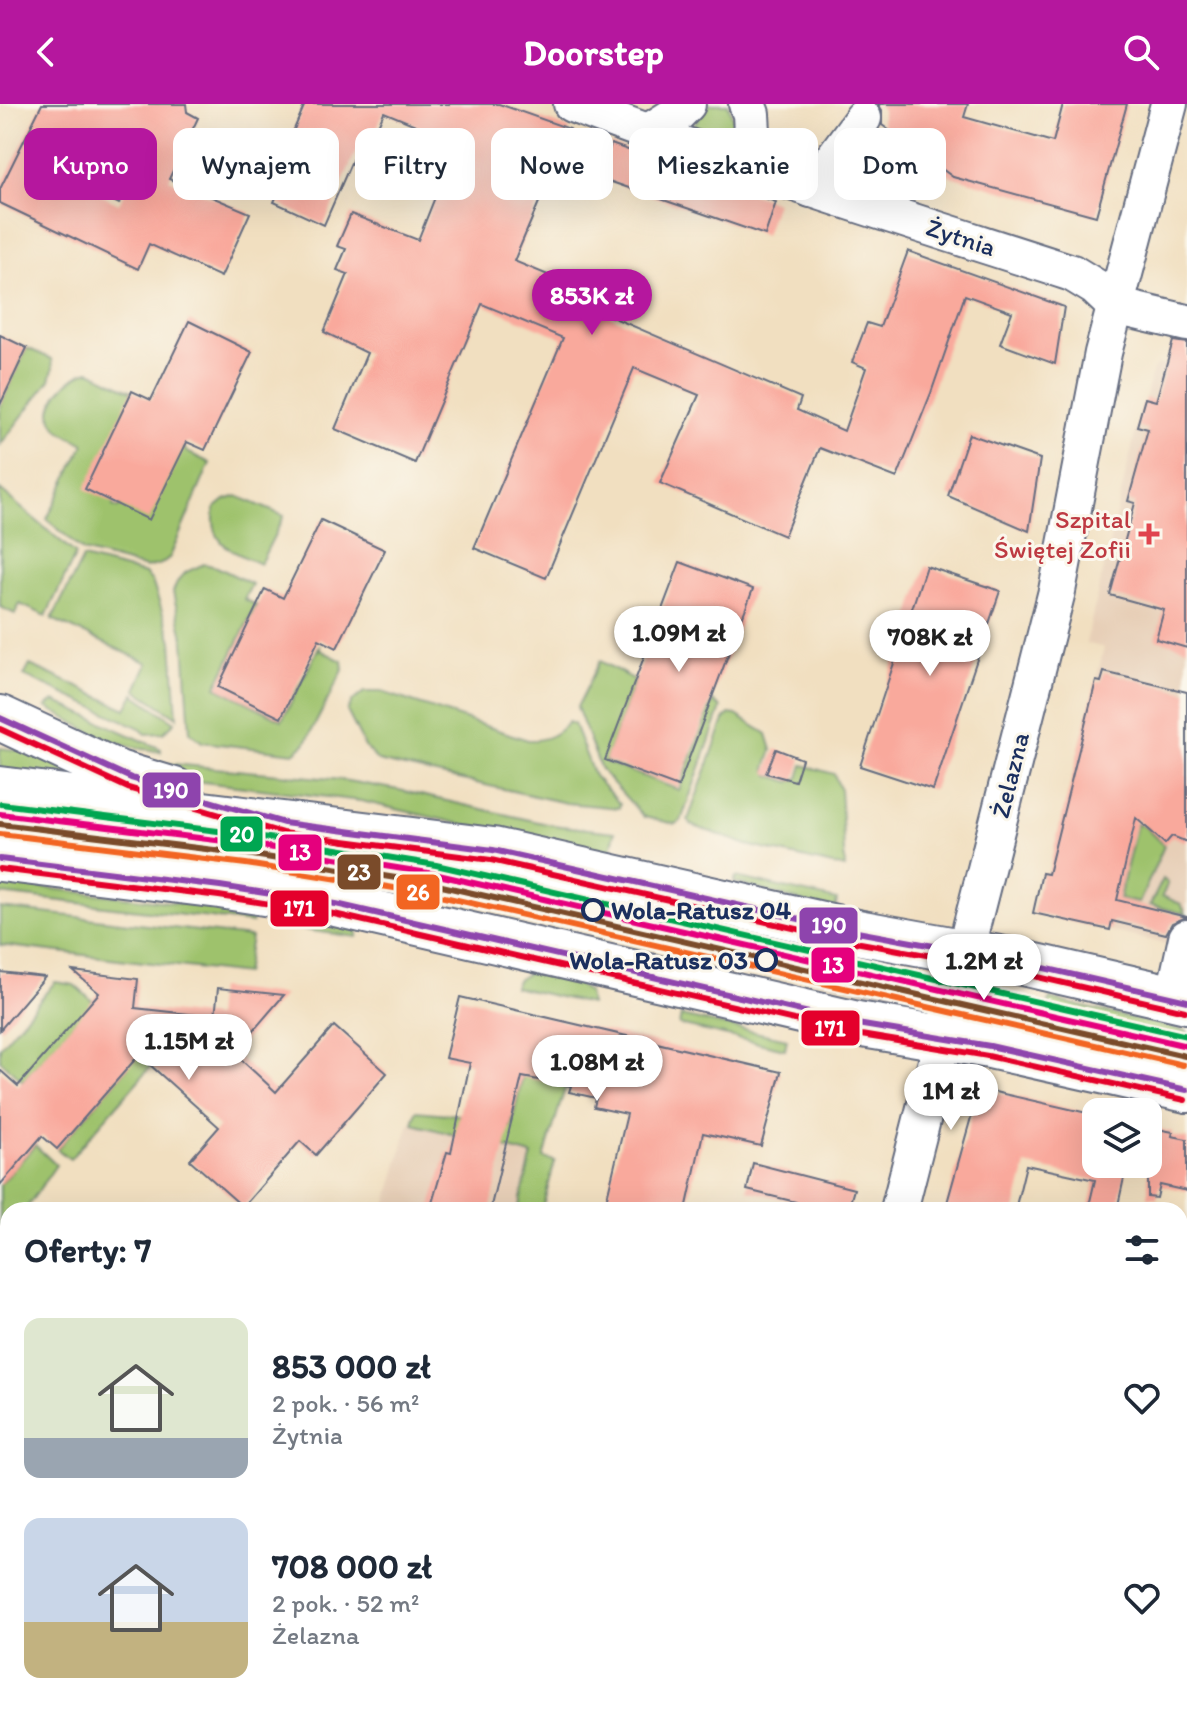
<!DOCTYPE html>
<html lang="pl">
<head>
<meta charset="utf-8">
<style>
	body { margin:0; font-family:Itim,sans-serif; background:#f2f2f3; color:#1f2937; height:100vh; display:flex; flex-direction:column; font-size:30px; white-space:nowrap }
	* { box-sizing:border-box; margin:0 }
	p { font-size:26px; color:#747a83 }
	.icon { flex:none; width:44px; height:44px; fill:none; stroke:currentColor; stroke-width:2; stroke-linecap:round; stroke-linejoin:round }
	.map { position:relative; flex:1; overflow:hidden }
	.details { position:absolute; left:0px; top:1098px; width:1188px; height:512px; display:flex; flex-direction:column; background:#fff; border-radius:24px 24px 0 0; box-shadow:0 8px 32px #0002 }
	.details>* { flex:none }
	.banner { position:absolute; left:24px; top:24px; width:1140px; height:72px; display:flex; gap:16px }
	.fabs { position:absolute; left:1082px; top:994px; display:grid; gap:16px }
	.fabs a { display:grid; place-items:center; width:80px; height:80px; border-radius:16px; background:#fff; box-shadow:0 8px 32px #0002; font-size:40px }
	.price { position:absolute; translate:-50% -68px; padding:0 18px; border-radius:28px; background:#fff; color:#222; font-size:26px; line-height:52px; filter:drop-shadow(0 2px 4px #0008) }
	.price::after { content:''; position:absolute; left:50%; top:48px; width:24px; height:18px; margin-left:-12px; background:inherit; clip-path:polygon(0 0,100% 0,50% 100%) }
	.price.active { background:#b5179e; color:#fff }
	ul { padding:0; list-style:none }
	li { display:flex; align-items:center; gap:24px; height:200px; padding:0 24px }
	li span { display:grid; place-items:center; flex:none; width:224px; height:160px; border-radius:16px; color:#555 }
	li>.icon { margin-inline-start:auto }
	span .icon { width:96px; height:96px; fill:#fffc; stroke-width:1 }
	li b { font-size:34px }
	h2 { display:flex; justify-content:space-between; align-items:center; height:96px; padding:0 24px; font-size:34px }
	.tag { padding:0 28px; border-radius:16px; background:#fff; box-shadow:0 8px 32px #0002; font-size:28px; line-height:72px }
	.tag.active { background:#b5179e; color:#fff }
	header { display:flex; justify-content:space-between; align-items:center; height:104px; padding:0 24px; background:#b5179e; color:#fff; font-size:36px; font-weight:700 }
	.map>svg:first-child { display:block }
	.built { fill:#e7cfb7 }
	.industrial { fill:#cdc2b9 }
	.green { fill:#9ec26c; stroke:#5c7865; stroke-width:2 }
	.building { fill:#f9a99c; fill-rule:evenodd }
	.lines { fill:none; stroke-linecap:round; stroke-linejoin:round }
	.minor-casing { stroke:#666d80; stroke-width:40 }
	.major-casing { stroke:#666d80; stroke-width:48 }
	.minor { stroke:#fff; stroke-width:36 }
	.major { stroke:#fff; stroke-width:44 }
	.bus-1-casing { stroke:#fbf7ec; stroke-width:12 }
	.bus-2-casing { stroke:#fbf7ec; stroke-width:12 }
	.bus-1 { stroke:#8e44ad; stroke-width:6 }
	.bus-2 { stroke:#e4002b; stroke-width:6 }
	.tram-1-casing { stroke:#fbf7ec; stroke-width:12 }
	.tram-2-casing { stroke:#fbf7ec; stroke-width:12 }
	.tram-3-casing { stroke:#fbf7ec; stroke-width:12 }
	.tram-4-casing { stroke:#fbf7ec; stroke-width:12 }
	.tram-1 { stroke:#e5007d; stroke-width:6 }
	.tram-2 { stroke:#7a4b2a; stroke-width:6 }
	.tram-3 { stroke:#00a651; stroke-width:6 }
	.tram-4 { stroke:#f26522; stroke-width:6 }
	.health-dot { fill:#e0444e; stroke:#fbf7ec; stroke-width:3 }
	.stop-dot { fill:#fbf7ec; stroke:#1b2f5e; stroke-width:4 }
	.labels { text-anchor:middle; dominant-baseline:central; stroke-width:6; stroke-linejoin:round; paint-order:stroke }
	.street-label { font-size:26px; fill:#1b2f5e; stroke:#fbf7ec }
	.health-label { font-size:26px; fill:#be3a42; stroke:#fbf7ec; text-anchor:end }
	.stop-label { font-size:26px; font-weight:bold; fill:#1b2f5e; stroke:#fbf7ec; text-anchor:start }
	.line-badge { stroke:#fbf7ec; stroke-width:3 }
	.badge-label { font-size:22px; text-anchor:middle; font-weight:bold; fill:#fff }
</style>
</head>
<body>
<header><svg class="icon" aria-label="back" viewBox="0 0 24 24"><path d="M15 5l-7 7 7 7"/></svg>Doorstep<svg class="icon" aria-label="search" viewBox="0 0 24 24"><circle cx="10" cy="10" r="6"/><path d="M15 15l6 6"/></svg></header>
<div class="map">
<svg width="1187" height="1610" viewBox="0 0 1187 1610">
	<rect width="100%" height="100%" fill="#fbf7ec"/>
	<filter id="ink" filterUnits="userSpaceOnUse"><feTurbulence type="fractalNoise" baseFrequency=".0125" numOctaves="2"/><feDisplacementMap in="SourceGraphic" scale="16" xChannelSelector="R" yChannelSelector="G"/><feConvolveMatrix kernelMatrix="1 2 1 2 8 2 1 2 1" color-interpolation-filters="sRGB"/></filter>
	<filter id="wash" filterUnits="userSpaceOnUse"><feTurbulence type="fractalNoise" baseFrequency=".006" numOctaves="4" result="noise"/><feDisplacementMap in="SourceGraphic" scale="32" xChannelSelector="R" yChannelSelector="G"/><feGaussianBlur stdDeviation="1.8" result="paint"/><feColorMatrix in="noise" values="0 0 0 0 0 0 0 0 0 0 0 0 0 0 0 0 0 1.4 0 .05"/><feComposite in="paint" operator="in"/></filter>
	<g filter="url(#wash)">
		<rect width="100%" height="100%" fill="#f1dfc0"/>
		<g class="built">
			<polygon points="1187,252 1187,845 1033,809 1042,769 1048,770 1104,544 1086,539 1137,322 1153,266 1157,261 1167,261"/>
			<polygon points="409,1019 555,1057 542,1106 385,1106"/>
			<polygon points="558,1602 633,1602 630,1610 557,1610"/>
		</g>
		<g class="industrial">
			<polygon points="0,704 389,754 908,871 902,896 446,790 366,774 0,732"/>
			<polygon points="997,892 1187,936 1187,964 993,918"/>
		</g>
		<g class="green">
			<path d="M 710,0 L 728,0 C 733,14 739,27 725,37 L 690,25 Z"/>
			<polygon points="27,244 52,255 53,265 50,276 0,341 0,301"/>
			<path d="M 90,267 L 132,287 L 113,402 L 118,404 L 184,343 L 187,348 L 210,359 L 170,453 L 161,460 L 146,464 L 83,447 L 47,415 L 84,340 C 74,334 59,329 53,318 C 43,299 72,269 90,267 Z"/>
			<polygon points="0,386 76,450 46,512 20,500 15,510 0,503"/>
			<path d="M 237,392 L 284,412 L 260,460 C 232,447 208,440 215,404 L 225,396 Z"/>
			<polygon points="83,454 145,470 152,477 172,537 177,613 136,586 148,559 52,515"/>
			<polygon points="204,460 217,463 252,480 244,495 256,501 216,583 282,616 320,541 320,546 342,557 343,566 305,640 294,649 202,638 190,628 184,538 173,488 177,478 186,468"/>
			<polygon points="600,557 635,576 605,658 679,686 713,597 721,604 681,717 675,720 644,713 601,666 577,603"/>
			<polygon points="30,561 126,605 134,590 175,618 163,629 146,630 138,623 24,572"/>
			<path d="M 364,588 L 382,588 L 528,636 C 545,637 558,631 568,618 L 574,620 L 594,672 L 620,700 L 619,704 L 566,699 L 378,657 L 365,643 L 347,607 L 353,597 Z"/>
			<polygon points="54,597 161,645 161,648 129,642 98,632 46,603"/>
			<polygon points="729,610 736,611 767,630 772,646 766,664 769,671 790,678 799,674 803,661 834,670 840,685 845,764 747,741 691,721 688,716 724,616"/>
			<polygon points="76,633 152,658 342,676 399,686 552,721 615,728 611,746 566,744 361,697 178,675"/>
			<polygon points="0,644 25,647 99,674 0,666"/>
			<polygon points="1137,720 1144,722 1164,742 1139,799 1119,795"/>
			<polygon points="736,773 837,796 835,807 734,778"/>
			<polygon points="1163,775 1168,779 1162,792 1181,800 1186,810 1150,801"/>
			<polygon points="0,779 223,804 252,809 252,819 0,790"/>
			<polygon points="0,804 251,833 245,870 0,841"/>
			<polygon points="267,809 358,827 357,833 267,821"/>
			<polygon points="530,868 574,878 588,888 590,900 514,883 517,876"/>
			<polygon points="55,878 74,881 158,954 70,1055 57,1045 128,963 76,917 23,977 0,956 0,943"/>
			<polygon points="1050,895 1187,927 1187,936 1048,904"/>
			<polygon points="681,912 787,935 785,945 679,921"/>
			<polygon points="523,971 566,981 544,1054 555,1057 542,1106 518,1106 532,1051 413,1020 416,1007 459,1011 511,1023"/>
			<polygon points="35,1041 56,1061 25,1106 8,1106 8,1129 0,1128 0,1081"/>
			<polygon points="211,1602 443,1602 474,1610 209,1610"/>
		</g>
		<g id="blocks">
			<g class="building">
				<path d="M 42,0 L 186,0 L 187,8 L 198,14 L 169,75 L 250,109 L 221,173 L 149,140 L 138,165 L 0,99 L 0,85 ZM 94,36 L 137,57 L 119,100 L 74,78 Z"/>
				<polygon points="305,0 499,0 570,25 514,157 577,183 572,196 801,294 797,306 844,327 866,264 852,258 867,219 880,223 908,147 1064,203 1055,260 1000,240 1012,208 965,191 931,289 897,374 820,344 784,432 660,379 699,291 634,264 546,474 474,444 563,234 482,200 415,359 335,325 367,249 324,228 348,170 337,166 346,145 337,142 351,110 418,136 457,38 384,8 366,49 357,45 324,121 274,98 289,65 279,60"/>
				<polygon points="878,0 968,0 964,13 1053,38 1063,0 1127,0 1096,112 953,73 882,21 882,6"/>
				<polygon points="611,40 776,98 765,131 600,74"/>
				<polygon points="189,217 252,248 205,346 187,338 149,416 85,385 132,287 151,296"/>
				<polygon points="0,231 27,244 0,301"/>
				<polygon points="1173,237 1187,239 1187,544 1156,535 1164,506 1110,491 1135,399 1128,397 1148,325 1137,322 1145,294 1156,297"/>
				<polygon points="969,330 1040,355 1029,427 948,392"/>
				<polygon points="321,416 385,446 337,544 319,535 281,614 218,583 265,485 283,494"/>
				<polygon points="680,458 753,485 678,683 605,656"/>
				<polygon points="926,462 1000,487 933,686 860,662"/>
				<polygon points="1104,568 1187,588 1187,738 1172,732 1165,740 1136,714 1117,796 1187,813 1172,819 1166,830 1112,817 1110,826 1033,809 1042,769 1048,770 1096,577 1101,578"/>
				<polygon points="776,645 802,655 795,677 766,669"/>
				<polygon points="73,867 138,875 135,904 215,913 218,884 284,891 234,949 276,988 334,922 387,969 316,1051 300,1037 243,1103 190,1056 219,1023 139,951 57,1045 42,1032 0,1081 0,966 18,982 99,889"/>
				<polygon points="0,868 45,873 0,926"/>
				<polygon points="460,893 781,968 761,1042 703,1029 686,1106 604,1106 627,1010 594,1003 596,994 569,988 571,982 522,973 490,1106 430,1106 447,1048 451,1049 470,959 445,954"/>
				<polygon points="986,986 1096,1011 1096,1071 1098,1060 1127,1060 1117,1106 1088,1106 1095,1076 1026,1061 1015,1106 945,1106 977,992"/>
				<polygon points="1148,1023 1173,1028 1172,1032 1187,1035 1187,1087 1160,1081 1157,1094 1148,1093"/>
				<polygon points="753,1059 854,1085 848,1106 794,1106 796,1098 747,1086"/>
			</g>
		</g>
	</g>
	<g filter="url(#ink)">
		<use href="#blocks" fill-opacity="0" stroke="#666d80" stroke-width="2"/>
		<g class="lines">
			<defs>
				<g id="minor">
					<path d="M 572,0 C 736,63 905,115 1072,169 L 1095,183 L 1115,202 L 1187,219"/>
					<polyline points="747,0 751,10 754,64"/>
					<polyline points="647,29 677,10 687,0"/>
					<polyline points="811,85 863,14"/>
					<polyline points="1174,894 1187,834"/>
					<polyline points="899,1106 1057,487 1103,249 1169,0"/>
					<polyline points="0,1302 8,1304"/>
					<polyline points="1131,1602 1160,1610"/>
					<polyline points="762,1610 764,1602"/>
				</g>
				<g id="major">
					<polyline points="0,614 118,669 174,686"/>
					<polyline points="0,685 493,746 857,828 1005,855 1187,897"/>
					<polyline points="0,755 220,782 336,800 857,920 990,942 1187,986"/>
				</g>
			</defs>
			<use href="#minor" class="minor-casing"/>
			<use href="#major" class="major-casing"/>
			<use href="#minor" class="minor"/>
			<use href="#major" class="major"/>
			<defs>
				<g id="bus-1">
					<polyline points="0,614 131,674 284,719 493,746 857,828 1005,855 1187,897"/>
					<polyline points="0,755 220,782 336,800 857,920 990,942 1187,986"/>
				</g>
				<g id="bus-2">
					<polyline points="0,625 128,684 282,729 491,756 855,838 1003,865 1185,907"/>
					<polyline points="0,765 219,792 334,810 855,930 988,952 1185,996"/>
				</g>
			</defs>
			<use href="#bus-1" class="bus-1-casing"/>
			<use href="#bus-2" class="bus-2-casing"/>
			<use href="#bus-1" class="bus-1"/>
			<use href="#bus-2" class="bus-2"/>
			<defs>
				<polyline id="tram-1" points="0,710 249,740 434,770 1187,942"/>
				<polyline id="tram-2" points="0,720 247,750 433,780 1185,952"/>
				<polyline id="tram-3" points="1,700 250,731 436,761 1187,932"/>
				<polyline id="tram-4" points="0,730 246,760 431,790 1183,961"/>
			</defs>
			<use href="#tram-1" class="tram-1-casing"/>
			<use href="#tram-2" class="tram-2-casing"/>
			<use href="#tram-3" class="tram-3-casing"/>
			<use href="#tram-4" class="tram-4-casing"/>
			<use href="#tram-1" class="tram-1"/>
			<use href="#tram-2" class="tram-2"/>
			<use href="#tram-3" class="tram-3"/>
			<use href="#tram-4" class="tram-4"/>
		</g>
	</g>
	<path class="health-dot" d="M1145 418h8v8h8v8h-8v8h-8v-8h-8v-8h8z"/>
	<g class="stop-dot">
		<circle cx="593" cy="806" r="10"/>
		<circle cx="766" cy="856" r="10"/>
	</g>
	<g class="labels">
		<g class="street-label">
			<text transform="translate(961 133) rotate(18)">Żytnia</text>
			<text transform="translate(1010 671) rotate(-76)">Żelazna</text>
		</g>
		<g class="health-label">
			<text x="1131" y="415">Szpital<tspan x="1131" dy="30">Świętej Zofii</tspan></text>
		</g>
		<g class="stop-label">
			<text x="611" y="806">Wola-Ratusz 04</text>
			<text x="748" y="856" text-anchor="end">Wola-Ratusz 03</text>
		</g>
	</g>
	<g class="line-badge">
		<rect x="141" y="667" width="61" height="38" rx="8" fill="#8e44ad"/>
		<rect x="219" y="711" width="45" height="38" rx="8" fill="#00a651"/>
		<rect x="277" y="729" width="46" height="39" rx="8" fill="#e5007d"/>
		<rect x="336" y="749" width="46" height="38" rx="8" fill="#7a4b2a"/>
		<rect x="395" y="769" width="46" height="38" rx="8" fill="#f26522"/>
		<rect x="269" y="785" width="61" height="39" rx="8" fill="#e4002b"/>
		<rect x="798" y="802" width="61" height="39" rx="8" fill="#8e44ad"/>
		<rect x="810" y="842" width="46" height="38" rx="8" fill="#e5007d"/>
		<rect x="800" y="905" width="61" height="38" rx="8" fill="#e4002b"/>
	</g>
	<g class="badge-label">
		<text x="171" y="694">190</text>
		<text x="242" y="738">20</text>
		<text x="300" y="756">13</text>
		<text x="359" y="776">23</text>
		<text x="418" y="796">26</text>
		<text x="299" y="812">171</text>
		<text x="829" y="829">190</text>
		<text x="833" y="869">13</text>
		<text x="830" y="932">171</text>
	</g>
</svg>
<div class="fabs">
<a><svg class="icon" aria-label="layers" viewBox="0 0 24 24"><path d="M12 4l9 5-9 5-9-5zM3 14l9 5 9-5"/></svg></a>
</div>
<b class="price active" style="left:592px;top:233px">853K zł</b>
<b class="price" style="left:679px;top:570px">1.09M zł</b>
<b class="price" style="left:930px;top:574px">708K zł</b>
<b class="price" style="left:984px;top:898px">1.2M zł</b>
<b class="price" style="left:189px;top:978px">1.15M zł</b>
<b class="price" style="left:597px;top:999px">1.08M zł</b>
<b class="price" style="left:951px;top:1028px">1M zł</b>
<div class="banner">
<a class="tag active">Kupno</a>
<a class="tag">Wynajem</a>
<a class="tag">Filtry</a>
<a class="tag">Nowe</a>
<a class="tag">Mieszkanie</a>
<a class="tag">Dom</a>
</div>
<section class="details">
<h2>Oferty: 7<svg class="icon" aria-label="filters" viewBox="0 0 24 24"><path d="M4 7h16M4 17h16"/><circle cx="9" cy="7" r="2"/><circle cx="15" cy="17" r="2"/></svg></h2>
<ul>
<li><span style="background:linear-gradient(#dfe7d0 75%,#9aa5b1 0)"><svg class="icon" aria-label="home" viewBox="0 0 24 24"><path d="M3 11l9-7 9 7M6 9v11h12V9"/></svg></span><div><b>853 000 zł</b><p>2 pok. · 56 m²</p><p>Żytnia</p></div><svg class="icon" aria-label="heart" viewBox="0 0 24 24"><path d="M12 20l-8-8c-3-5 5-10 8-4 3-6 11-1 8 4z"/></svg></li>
<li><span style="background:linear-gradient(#c9d6e8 65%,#c2b280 0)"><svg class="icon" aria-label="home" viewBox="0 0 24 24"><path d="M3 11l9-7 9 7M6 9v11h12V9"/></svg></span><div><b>708 000 zł</b><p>2 pok. · 52 m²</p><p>Żelazna</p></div><svg class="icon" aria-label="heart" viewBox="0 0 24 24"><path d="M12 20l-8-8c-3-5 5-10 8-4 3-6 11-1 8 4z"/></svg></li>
</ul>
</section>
</div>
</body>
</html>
